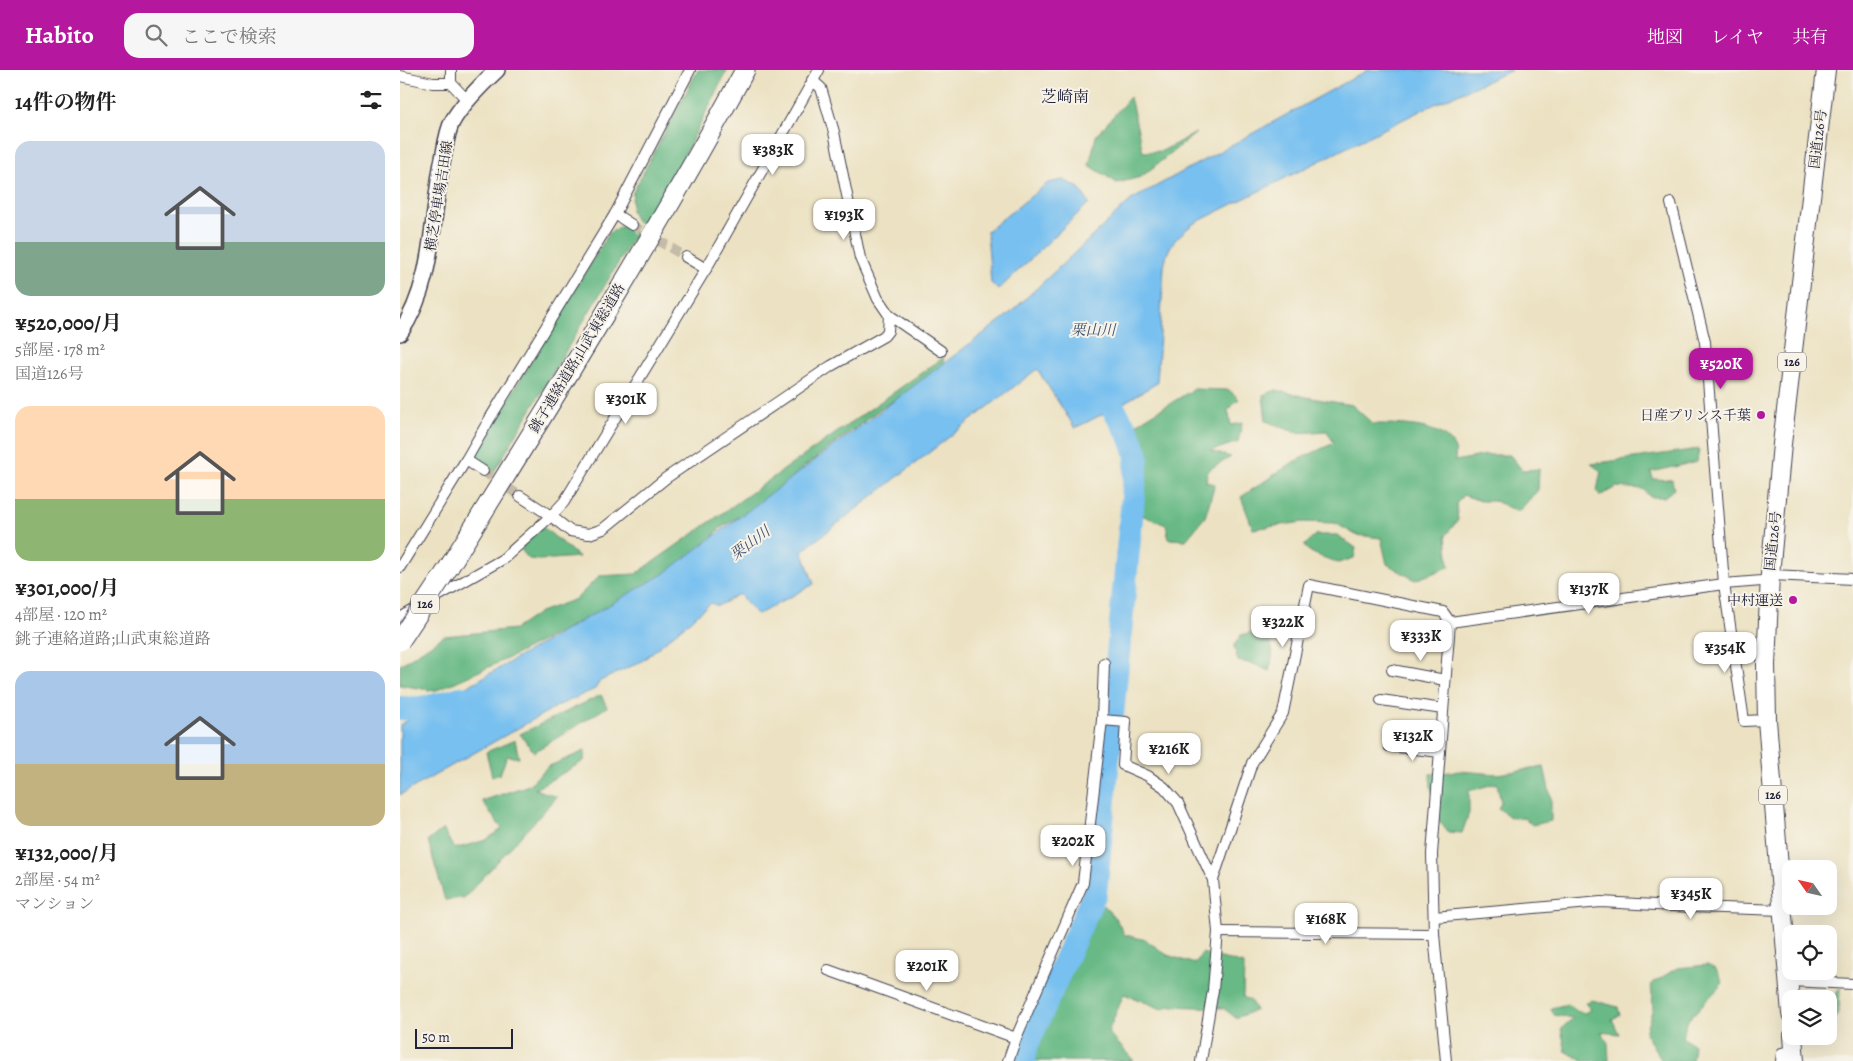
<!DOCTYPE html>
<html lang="ja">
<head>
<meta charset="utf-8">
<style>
	body { margin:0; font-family:Alegreya,"Noto Serif JP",serif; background:#f6f6f6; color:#222; height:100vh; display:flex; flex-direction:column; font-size:19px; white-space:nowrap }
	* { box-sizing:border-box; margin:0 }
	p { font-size:16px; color:#767676 }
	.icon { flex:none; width:28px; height:28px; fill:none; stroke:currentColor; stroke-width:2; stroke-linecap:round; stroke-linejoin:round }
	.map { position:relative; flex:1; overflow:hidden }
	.details { display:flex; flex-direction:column; background:#fff; width:400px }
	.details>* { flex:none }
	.needle { width:32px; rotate:304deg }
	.controls { position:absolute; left:1382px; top:790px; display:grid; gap:10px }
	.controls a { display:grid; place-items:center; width:55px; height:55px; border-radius:10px; background:#fff; box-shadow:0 5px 20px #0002; font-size:25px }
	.scale { position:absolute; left:15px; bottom:12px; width:98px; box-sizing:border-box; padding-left:5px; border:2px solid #22223b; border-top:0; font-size:14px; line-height:18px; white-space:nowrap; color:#22223b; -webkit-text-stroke:4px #f7f3e8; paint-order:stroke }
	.price { position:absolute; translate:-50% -42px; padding:0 11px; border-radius:10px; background:#fff; color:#222; font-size:16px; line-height:32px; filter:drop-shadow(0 1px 2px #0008) }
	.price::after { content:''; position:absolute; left:50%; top:30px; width:15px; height:11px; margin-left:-8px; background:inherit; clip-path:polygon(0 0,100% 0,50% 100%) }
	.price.on { background:#b5179e; color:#fff }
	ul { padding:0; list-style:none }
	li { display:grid; align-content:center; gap:10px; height:265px; padding:0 15px }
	li span { display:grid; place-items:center; height:155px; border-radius:15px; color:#555 }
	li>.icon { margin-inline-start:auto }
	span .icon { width:90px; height:90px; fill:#fffc; stroke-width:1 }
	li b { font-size:21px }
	h2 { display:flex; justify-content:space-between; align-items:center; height:60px; padding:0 15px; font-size:21px }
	header { display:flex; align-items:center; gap:30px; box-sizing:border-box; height:70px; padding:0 25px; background:#b5179e; color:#fff }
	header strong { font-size:24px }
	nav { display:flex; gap:28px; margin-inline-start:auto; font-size:18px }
	.search { width:350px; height:45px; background:#f6f6f6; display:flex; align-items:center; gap:12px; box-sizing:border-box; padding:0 18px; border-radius:15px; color:#767676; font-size:19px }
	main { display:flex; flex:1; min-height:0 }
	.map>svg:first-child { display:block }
	.forest { fill:#68b985; stroke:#456e60 }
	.water { fill:#77c0f0; stroke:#4c7196 }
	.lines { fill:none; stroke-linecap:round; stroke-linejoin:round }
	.river { stroke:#77c0f0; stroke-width:24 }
	.minor-tunnel { stroke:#c4bca8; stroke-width:10; stroke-dasharray:10 5; stroke-linecap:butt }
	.minor-casing { stroke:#403f4f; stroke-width:12 }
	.secondary-casing { stroke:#403f4f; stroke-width:18 }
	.trunk-casing { stroke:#403f4f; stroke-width:20 }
	.motorway-casing { stroke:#403f4f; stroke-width:21 }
	.minor { stroke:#fff; stroke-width:10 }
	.secondary { stroke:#fff; stroke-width:15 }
	.trunk { stroke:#fff; stroke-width:18 }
	.motorway { stroke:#fff; stroke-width:19 }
	.motorway-bridge-casing { stroke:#403f4f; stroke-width:21; stroke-linecap:butt }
	.motorway-bridge { stroke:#fff; stroke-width:19 }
	.poi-dot { fill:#b5179e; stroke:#f7f3e8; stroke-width:2 }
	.labels { text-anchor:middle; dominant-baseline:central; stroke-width:4; stroke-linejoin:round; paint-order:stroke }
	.shield { fill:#f7f3e8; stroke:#62616f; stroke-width:1 }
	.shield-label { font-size:12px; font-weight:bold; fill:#22223b }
	.street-label { font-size:14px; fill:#22223b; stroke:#f7f3e8 }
	.poi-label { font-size:14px; fill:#22223b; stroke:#f7f3e8; text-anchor:end }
	.water-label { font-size:15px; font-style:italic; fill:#3c5171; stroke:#f7f3e8 }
	.quarter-label { font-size:16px; fill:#22223b; stroke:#f7f3e8 }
</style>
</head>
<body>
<header>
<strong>Habito</strong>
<div class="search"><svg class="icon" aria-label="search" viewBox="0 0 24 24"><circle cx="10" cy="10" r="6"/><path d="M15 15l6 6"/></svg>ここで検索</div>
<nav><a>地図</a><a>レイヤ</a><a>共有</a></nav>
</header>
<main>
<section class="details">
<h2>14件の物件<svg class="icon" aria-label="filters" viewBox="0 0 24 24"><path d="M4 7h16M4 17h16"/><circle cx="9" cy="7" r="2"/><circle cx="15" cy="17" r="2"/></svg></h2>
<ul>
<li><span style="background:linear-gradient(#c9d6e8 65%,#7fa58c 0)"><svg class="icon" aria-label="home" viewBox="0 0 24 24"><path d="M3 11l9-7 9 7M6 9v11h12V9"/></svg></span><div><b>¥520,000/月</b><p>5部屋 · 178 m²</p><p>国道126号</p></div></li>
<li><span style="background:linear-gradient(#ffd9b3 60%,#8fb573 0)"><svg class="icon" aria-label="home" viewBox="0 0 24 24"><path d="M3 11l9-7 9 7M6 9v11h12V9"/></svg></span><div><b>¥301,000/月</b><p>4部屋 · 120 m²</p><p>銚子連絡道路;山武東総道路</p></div></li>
<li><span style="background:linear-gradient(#a9c7e8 60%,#c2b280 0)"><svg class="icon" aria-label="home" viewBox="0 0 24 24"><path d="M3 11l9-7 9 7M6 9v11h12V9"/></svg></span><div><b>¥132,000/月</b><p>2部屋 · 54 m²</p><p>マンション</p></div></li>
</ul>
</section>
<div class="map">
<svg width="1453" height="991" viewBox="0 0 1453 991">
	<rect width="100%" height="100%" fill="#f7f3e8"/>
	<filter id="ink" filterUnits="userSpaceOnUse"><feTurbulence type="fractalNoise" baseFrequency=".02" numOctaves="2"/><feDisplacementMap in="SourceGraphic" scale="10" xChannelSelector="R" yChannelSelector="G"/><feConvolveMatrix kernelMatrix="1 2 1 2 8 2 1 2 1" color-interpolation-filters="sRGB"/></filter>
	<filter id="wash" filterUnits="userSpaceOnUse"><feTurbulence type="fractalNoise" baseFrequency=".0096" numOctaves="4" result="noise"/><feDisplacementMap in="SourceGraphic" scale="20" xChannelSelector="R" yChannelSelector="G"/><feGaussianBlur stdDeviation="1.12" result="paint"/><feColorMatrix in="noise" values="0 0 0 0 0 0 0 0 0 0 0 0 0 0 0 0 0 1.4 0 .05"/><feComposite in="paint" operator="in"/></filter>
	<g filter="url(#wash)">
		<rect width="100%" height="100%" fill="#ece2c3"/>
		<g class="forest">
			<polygon points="298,0 327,0 274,106 244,154 236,151 231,140 233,122"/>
			<polygon points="730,27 743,82 762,81 796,63 741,107 717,113 689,95 696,66"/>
			<polygon points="221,156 236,163 94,402 80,394 77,381 209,163"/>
			<polygon points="544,287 543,293 519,315 480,339 401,399 376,423 319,459 296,487 245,518 111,587 35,621 0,615 0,595 44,566 115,559 140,542 176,529 199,506 236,504"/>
			<polygon points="794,319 829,320 839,329 828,340 831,355 842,353 838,372 811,381 831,387 808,400 806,412 815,414 805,447 786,470 769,469 766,455 739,444 742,391 733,356"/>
			<path d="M 876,320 L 911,328 L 952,335 L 973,354 C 996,354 1045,353 1055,379 C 1056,382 1055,388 1055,391 L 1086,385 L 1110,385 L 1122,400 L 1139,399 L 1138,420 L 1118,442 L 1095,431 L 1081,431 L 1063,425 L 1056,434 L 1058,450 L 1046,465 L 1049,497 L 1015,510 L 987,494 L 981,468 L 956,465 L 935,453 L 903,452 L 853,459 L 841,427 L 895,391 L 934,373 L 927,361 L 897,363 L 866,351 L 863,325 Z"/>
			<polygon points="1299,379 1297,392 1251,402 1253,409 1272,410 1274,419 1264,427 1250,427 1243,419 1216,417 1200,426 1197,421 1201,401 1191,394"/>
			<polygon points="143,457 179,487 139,490 129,489 122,481 122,475"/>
			<path d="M 915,465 L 937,465 L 956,478 L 954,488 L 938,493 C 928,488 910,485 904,476 Z"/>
			<path d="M 864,560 C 874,575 874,584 869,601 L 854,594 L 838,591 L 834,576 L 841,565 Z"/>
			<polygon points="201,625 207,637 134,682 120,664"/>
			<polygon points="115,670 119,688 107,686 100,704 92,706 86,682"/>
			<polygon points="185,681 184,691 135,719 157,727 64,828 45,830 28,771 43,759 54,779 86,770 102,759 82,731 129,715 147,697"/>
			<polygon points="1144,697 1151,728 1151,751 1132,755 1125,748 1110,747 1098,738 1101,733 1097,713 1069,721 1069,743 1062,763 1048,762 1039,751 1039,732 1031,720 1030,704 1060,701 1097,704"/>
			<polygon points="702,834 716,849 725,865 746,870 767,885 795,894 802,883 844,894 843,927 850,930 856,940 836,948 823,938 769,936 762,939 724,924 708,962 734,991 611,991 618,972 675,872"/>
			<polygon points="1307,895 1316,899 1323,913 1288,950 1282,967 1294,975 1292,991 1262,991 1245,963 1253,938 1251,914 1277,898"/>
			<path d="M 1440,918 L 1439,940 L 1431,960 C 1423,947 1432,929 1440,918 Z"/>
			<path d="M 1192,930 L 1218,937 L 1220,945 L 1212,949 L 1219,964 L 1201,962 L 1208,973 L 1209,991 L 1185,991 L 1166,982 L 1161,959 L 1173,948 L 1154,945 L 1151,938 L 1168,934 C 1176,941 1181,946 1191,940 L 1185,933 Z"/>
		</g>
		<g class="water">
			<path d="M 968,0 L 1112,0 L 1026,38 L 793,154 C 776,168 768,174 764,197 L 757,313 L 720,335 L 723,345 L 713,350 L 705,343 L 675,358 L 637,299 L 402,481 L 414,514 L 357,545 L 339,524 L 318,536 L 311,533 L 242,591 L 200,611 L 195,619 L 159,635 L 0,725 L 0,655 L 265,503 L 608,245 L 731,130 Z"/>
			<polygon points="663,110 679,118 689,133 598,220 591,213 587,161 648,113"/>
		</g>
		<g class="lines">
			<g class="river">
				<path d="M 0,638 C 23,640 40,635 61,628"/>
				<polyline points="624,991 625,979 695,823 737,386 731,368 702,319"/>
			</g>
		</g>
	</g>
	<g filter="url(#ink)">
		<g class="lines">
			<g class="minor-tunnel">
				<polyline points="232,155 286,187"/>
				<polyline points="83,401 120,426"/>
			</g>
			<defs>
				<g id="minor">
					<polyline points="51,0 51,13 68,31"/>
					<polyline points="0,6 33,13 51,13"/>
					<polyline points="412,10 421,18 434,62 460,188 478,229 489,245 541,281"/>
					<polyline points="1271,133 1305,272 1324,514 1344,651 1367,650"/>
					<polyline points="215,144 232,155"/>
					<polyline points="286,187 306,199"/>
					<polyline points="66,390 83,401"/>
					<polyline points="120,426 151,446 164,432 306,199 419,0"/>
					<polyline points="0,497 66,390 89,350 215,144 290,0"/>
					<polyline points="31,530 103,489 151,446 170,461 189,464 203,459 266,408 431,296 484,266 488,261 489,245"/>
					<polyline points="0,548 19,537"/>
					<polyline points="1050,552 1324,514 1362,511 1370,505 1453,509"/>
					<polyline points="992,600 1045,610"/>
					<polyline points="981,630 1043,639"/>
					<polyline points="702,650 726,652 723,695 748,706 764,717 778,733 813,810 818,862 813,920 801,991"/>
					<polyline points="989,676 1040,682"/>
					<polyline points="813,810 852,693 883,643 909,515 1043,542 1050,552 1032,784 1034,864 1046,991"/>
					<polyline points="1034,847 1201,832 1292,837 1383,840"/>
					<polyline points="818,862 1034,864"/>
					<polyline points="428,900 616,968"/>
					<polyline points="1389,911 1453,914"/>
					<polyline points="608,991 616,968 683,813 702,650 704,593"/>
					<polyline points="1381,991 1382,983 1394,981"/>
				</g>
				<path id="secondary" d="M 0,263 C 34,214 31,150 42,93 C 45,81 46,64 52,52 C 62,34 82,14 97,0"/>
				<g id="trunk">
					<polyline points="1391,944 1367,650 1366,595 1370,505 1382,374 1426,0"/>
					<polyline points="1393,966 1395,991"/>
				</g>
				<path id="motorway" d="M 49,497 C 151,333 253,170 345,0"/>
			</defs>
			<use href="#minor" class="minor-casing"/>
			<use href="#secondary" class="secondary-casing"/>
			<use href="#trunk" class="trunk-casing"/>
			<use href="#motorway" class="motorway-casing"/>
			<use href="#minor" class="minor"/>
			<use href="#secondary" class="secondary"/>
			<use href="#trunk" class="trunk"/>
			<use href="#motorway" class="motorway"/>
			<defs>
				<polyline id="motorway-bridge" points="0,571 49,497"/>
			</defs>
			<use href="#motorway-bridge" class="motorway-bridge-casing"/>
			<use href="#motorway-bridge" class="motorway-bridge"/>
		</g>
	</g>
	<g class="poi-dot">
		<circle cx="1361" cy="345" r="5"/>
		<circle cx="1393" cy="530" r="5"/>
	</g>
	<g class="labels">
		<g class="shield">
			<rect x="1378" y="282.5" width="28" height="19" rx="4"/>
			<rect x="11" y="524.5" width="28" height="19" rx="4"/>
			<rect x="1359" y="715.5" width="28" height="19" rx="4"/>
		</g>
		<g class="shield-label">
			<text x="1392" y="292">126</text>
			<text x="25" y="534">126</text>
			<text x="1373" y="725">126</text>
		</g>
		<g class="street-label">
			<text transform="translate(1418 69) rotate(-83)">国道126号</text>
			<text transform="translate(39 126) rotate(-81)">横芝停車場吉田線</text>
			<text transform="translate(177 288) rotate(-59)">銚子連絡道路;山武東総道路</text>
			<text transform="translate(1373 471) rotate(-84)">国道126号</text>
		</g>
		<g class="poi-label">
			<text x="1351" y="345">日産プリンス千葉</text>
			<text x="1383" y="530">中村運送</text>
		</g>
		<g class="water-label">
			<text x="693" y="260">栗山川</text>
			<text transform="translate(350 473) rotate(-37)">栗山川</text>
		</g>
		<g class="quarter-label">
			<text x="665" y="27">芝崎南</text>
		</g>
	</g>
</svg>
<div class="controls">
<a><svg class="needle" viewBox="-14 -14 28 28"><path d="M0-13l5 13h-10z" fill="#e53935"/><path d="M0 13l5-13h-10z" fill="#767676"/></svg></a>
<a><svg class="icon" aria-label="locate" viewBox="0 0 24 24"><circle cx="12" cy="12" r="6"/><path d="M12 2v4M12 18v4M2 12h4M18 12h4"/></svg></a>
<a><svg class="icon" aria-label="layers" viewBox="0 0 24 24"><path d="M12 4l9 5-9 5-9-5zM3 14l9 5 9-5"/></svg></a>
</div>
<div class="scale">50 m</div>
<b class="price" style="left:373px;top:106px">¥383K</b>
<b class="price" style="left:444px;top:171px">¥193K</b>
<b class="price on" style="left:1321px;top:320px">¥520K</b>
<b class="price" style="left:226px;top:355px">¥301K</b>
<b class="price" style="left:1189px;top:545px">¥137K</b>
<b class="price" style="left:883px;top:578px">¥322K</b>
<b class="price" style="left:1021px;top:592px">¥333K</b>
<b class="price" style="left:1325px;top:604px">¥354K</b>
<b class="price" style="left:1013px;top:692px">¥132K</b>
<b class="price" style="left:769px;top:705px">¥216K</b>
<b class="price" style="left:673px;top:797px">¥202K</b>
<b class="price" style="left:1291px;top:850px">¥345K</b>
<b class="price" style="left:926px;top:875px">¥168K</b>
<b class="price" style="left:527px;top:922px">¥201K</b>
</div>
</main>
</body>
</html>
